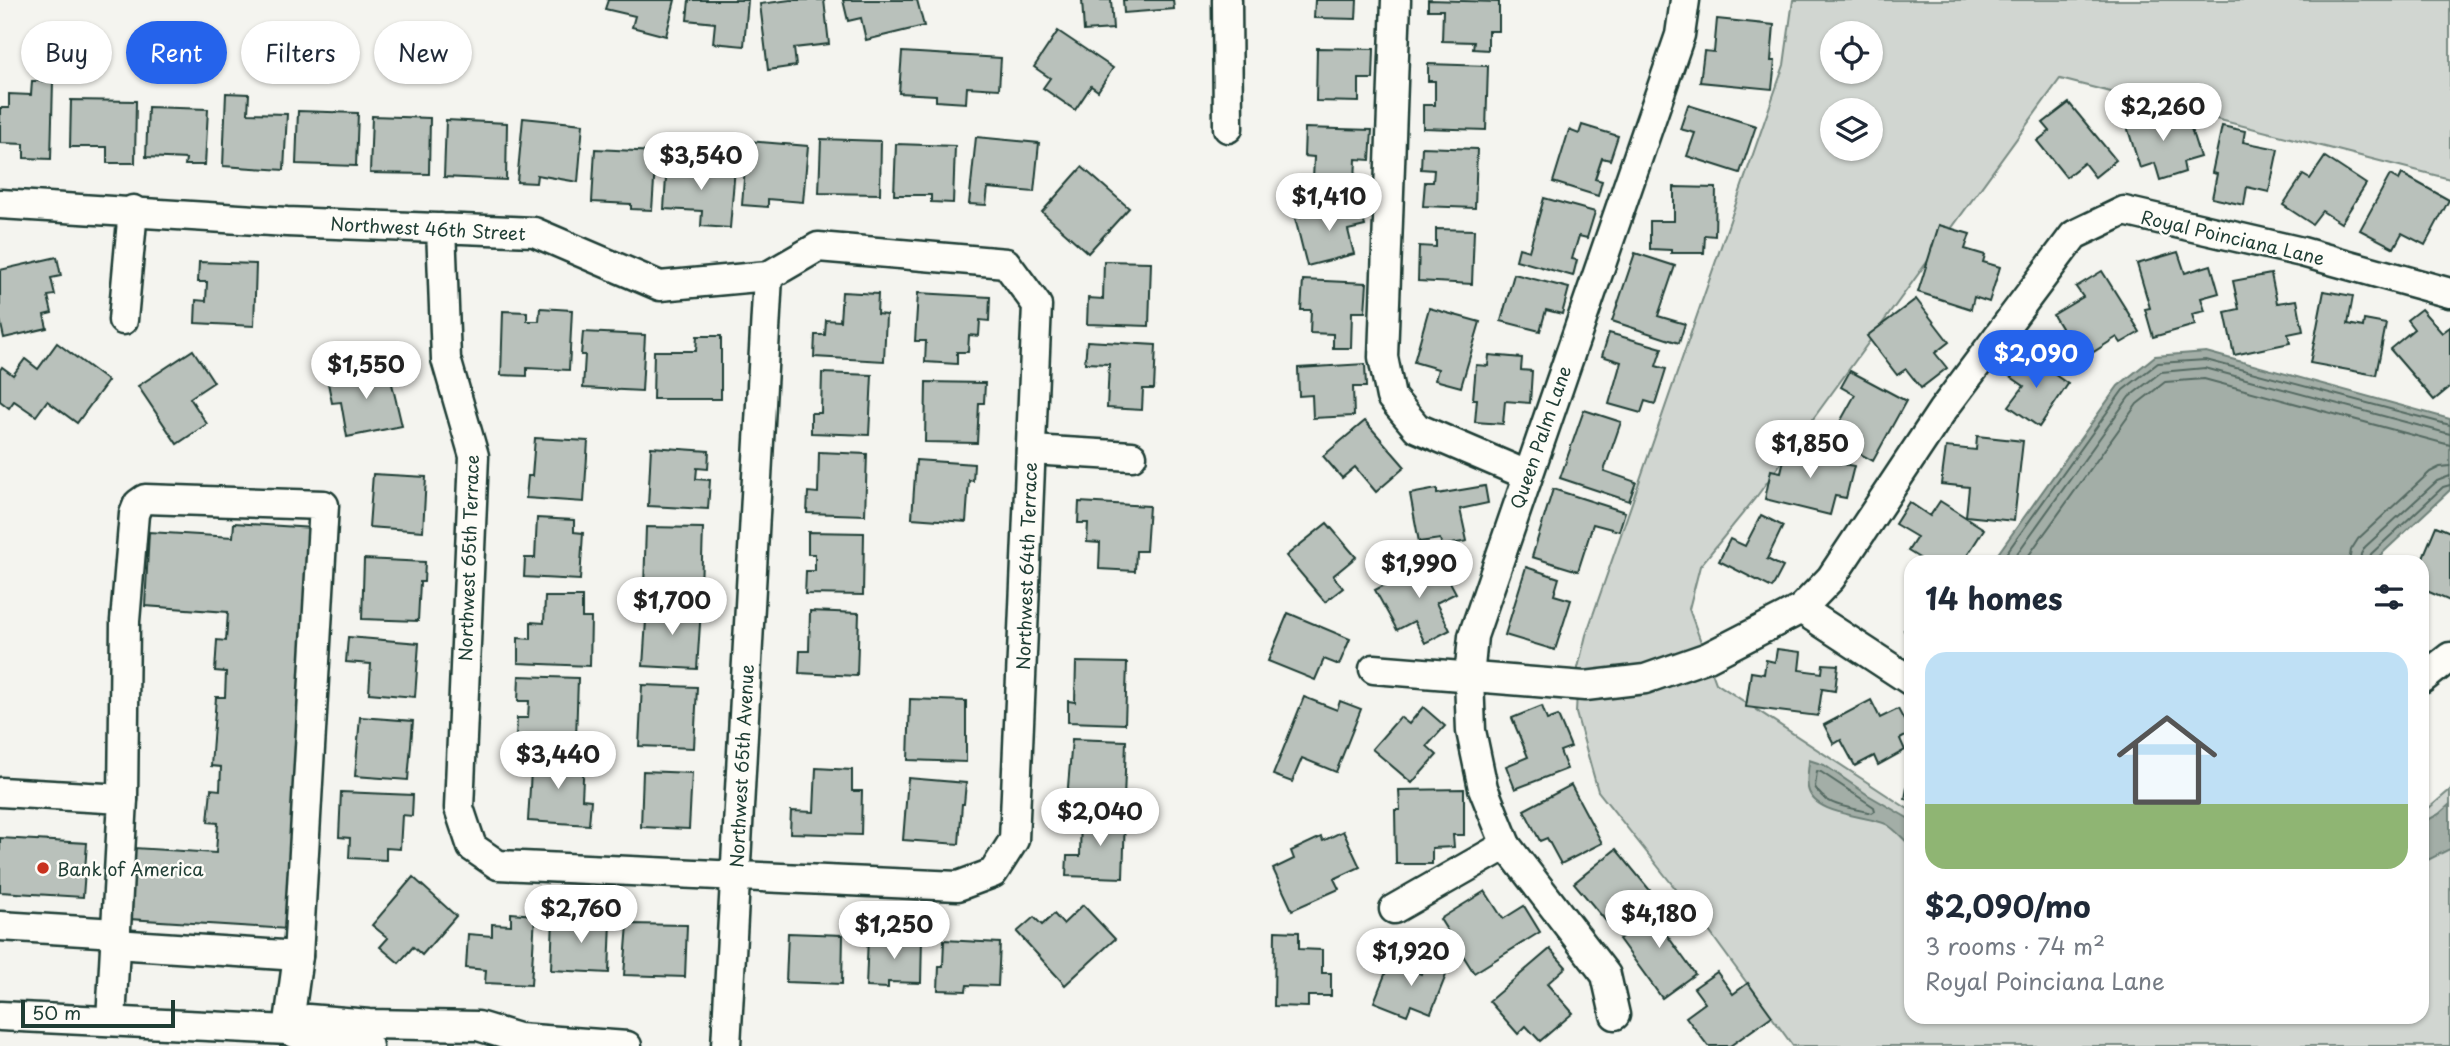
<!DOCTYPE html>
<html lang="en">
<head>
<meta charset="utf-8">
<style>
	body { margin:0; font-family:"Playpen Sans",sans-serif; background:#f6f6f7; color:#1f2937; height:100vh; display:flex; flex-direction:column; font-size:26px; white-space:nowrap }
	* { box-sizing:border-box; margin:0 }
	p { font-size:23px; color:#747a83 }
	.icon { flex:none; width:38px; height:38px; fill:none; stroke:currentColor; stroke-width:2; stroke-linecap:round; stroke-linejoin:round }
	.map { position:relative; flex:1; overflow:hidden }
	.drawer { position:absolute; left:1904px; top:555px; width:525px; height:469px; display:flex; flex-direction:column; background:#fff; border-radius:21px; box-shadow:0 2px 5px #0004 }
	.drawer>* { flex:none }
	.hud { position:absolute; left:21px; top:21px; width:665px; height:63px; display:flex; gap:14px }
	.buttons { position:absolute; left:1820px; top:21px; display:grid; gap:14px }
	.buttons a { display:grid; place-items:center; width:63px; height:63px; border-radius:50%; background:#fff; box-shadow:0 2px 5px #0004; font-size:35px }
	.scale { position:absolute; left:21px; bottom:18px; width:154px; box-sizing:border-box; padding-left:7px; border:4px solid #1f3d34; border-top:0; font-size:19px; line-height:24px; white-space:nowrap; color:#1f3d34; -webkit-text-stroke:5px #fdfcf7; paint-order:stroke }
	.price { position:absolute; translate:-50% -60px; padding:0 16px; border-radius:24px; background:#fff; color:#222; font-size:23px; line-height:46px; filter:drop-shadow(0 2px 4px #0008) }
	.price::after { content:''; position:absolute; left:50%; top:42px; width:21px; height:16px; margin-left:-10px; background:inherit; clip-path:polygon(0 0,100% 0,50% 100%) }
	.price.active { background:#2563eb; color:#fff }
	ul { padding:0; list-style:none }
	li { display:grid; align-content:center; gap:14px; height:371px; padding:0 21px }
	li span { display:grid; place-items:center; height:217px; border-radius:21px; color:#555 }
	li>.icon { margin-inline-start:auto }
	span .icon { width:126px; height:126px; fill:#fffc; stroke-width:1 }
	li b { font-size:30px }
	h2 { display:flex; justify-content:space-between; align-items:center; height:84px; padding:0 21px; font-size:30px }
	.pill { padding:0 24px; border-radius:32px; background:#fff; box-shadow:0 2px 5px #0004; font-size:24px; line-height:63px }
	.pill.active { background:#2563eb; color:#fff }
	.map>svg:first-child { display:block }
	.green { fill:#d1d6d1; stroke:#788a82; stroke-width:2; fill-rule:evenodd }
	.water { fill:#a3aea7; stroke:#6e8179; stroke-width:2 }
	.lines { fill:none; stroke-linecap:round; stroke-linejoin:round }
	.shore { stroke:#546a62; stroke-width:2 }
	.building { fill:#b9c1bb; stroke:#1f3d34; stroke-width:2 }
	.minor-casing { stroke:#1f3d34; stroke-width:33 }
	.minor { stroke:#fdfcf7; stroke-width:28 }
	.poi-dot { fill:#c8321e; stroke:#fdfcf7; stroke-width:2.5 }
	.labels { text-anchor:middle; dominant-baseline:central; stroke-width:5; stroke-linejoin:round; paint-order:stroke }
	.street-label { font-size:18px; fill:#1f3d34; stroke:#fdfcf7 }
	.poi-label { font-size:18px; fill:#1f3d34; stroke:#fdfcf7; text-anchor:start }
</style>
</head>
<body>
<div class="map">
<svg width="2450" height="1046" viewBox="0 0 2450 1046">
	<rect width="100%" height="100%" fill="#f4f4ef"/>
	<filter id="ink" filterUnits="userSpaceOnUse"><feTurbulence type="fractalNoise" baseFrequency=".0143" numOctaves="2"/><feDisplacementMap in="SourceGraphic" scale="14" xChannelSelector="R" yChannelSelector="G"/><feConvolveMatrix kernelMatrix="1 2 1 2 8 2 1 2 1" color-interpolation-filters="sRGB"/></filter>
	<g filter="url(#ink)">
		<path class="green" d="M 1793,0 L 2450,0 L 2450,179 L 2060,79 L 1757,496 L 1700,566 L 1689,609 L 1716,683 L 1911,811 L 1911,1017 L 2422,1017 L 2422,814 L 2450,790 L 2450,1046 L 1793,1046 L 1706,927 L 1598,791 L 1576,713 L 1578,668 L 1586,635 L 1784,65 ZM 1832,33 L 1871,33 L 1871,72 L 1832,72 ZM 1832,110 L 1871,110 L 1871,149 L 1832,149 Z"/>
		<g class="water">
			<polygon points="2206,352 2450,419 2450,490 2373,562 1992,562 2118,386 2155,356"/>
			<path d="M 1809,760 L 1824,765 L 1868,795 L 1911,820 L 1911,846 C 1903,839 1895,829 1886,824 C 1865,815 1813,815 1808,788 C 1806,779 1809,768 1809,760 Z"/>
			<polygon points="2450,804 2450,849 2422,863 2422,823 2439,814"/>
		</g>
		<g class="lines">
			<g class="shore">
				<polyline points="2000,562 2123,390 2158,363 2206,360 2450,425"/>
				<polyline points="2011,562 2129,397 2161,372 2205,368 2450,434"/>
				<polyline points="2024,562 2137,404 2165,382 2204,379 2450,445"/>
				<polyline points="2349,562 2351,550 2358,539 2430,472 2440,467 2450,466"/>
				<polyline points="2360,562 2361,554 2365,547 2437,481 2450,476"/>
				<polyline points="2369,562 2371,554 2443,487 2450,485"/>
				<path d="M 1817,771 L 1821,772 L 1874,807 L 1875,811 L 1872,813 C 1852,807 1826,808 1815,787 Z"/>
			</g>
		</g>
		<g class="building">
			<polygon points="608,0 675,0 666,36 632,27 635,16 605,9"/>
			<polygon points="689,0 748,0 744,46 713,43 715,23 687,20"/>
			<polygon points="790,0 824,0 829,44 794,48 796,66 768,70 760,4"/>
			<polygon points="843,0 917,0 924,26 866,40 861,18 848,21"/>
			<polygon points="1082,0 1111,0 1113,29 1084,31"/>
			<polygon points="1123,0 1173,0 1174,9 1124,13"/>
			<polygon points="1315,0 1357,0 1356,19 1314,18"/>
			<polygon points="1428,0 1499,2 1499,31 1488,31 1488,50 1473,49 1474,42 1442,41 1443,10 1428,10"/>
			<polygon points="1717,19 1774,25 1771,61 1775,61 1772,89 1700,82 1704,51 1714,52"/>
			<polygon points="1058,31 1113,68 1098,91 1091,86 1075,110 1043,88 1050,78 1034,67"/>
			<polygon points="1317,48 1374,49 1373,79 1359,79 1359,102 1316,101"/>
			<polygon points="902,52 1001,58 999,89 967,87 966,103 936,101 936,95 899,93"/>
			<polygon points="1428,64 1488,66 1486,130 1423,128 1423,105 1435,105 1435,81 1428,81"/>
			<polygon points="32,81 53,81 51,159 24,158 24,144 0,143 0,108 9,108 9,94 31,95"/>
			<polygon points="226,93 249,94 248,113 287,114 284,170 223,166"/>
			<polygon points="71,100 136,101 135,163 107,163 107,147 70,147"/>
			<polygon points="2069,103 2116,160 2095,177 2084,163 2066,177 2037,141 2050,131 2043,123"/>
			<polygon points="1688,105 1756,126 1740,173 1687,156 1695,133 1680,129"/>
			<polygon points="148,107 208,109 205,165 185,165 186,159 146,157"/>
			<polygon points="2166,107 2171,121 2187,116 2200,157 2183,162 2185,172 2160,180 2155,163 2140,168 2127,126 2141,121 2140,115"/>
			<polygon points="298,111 358,113 356,166 296,164"/>
			<polygon points="372,116 430,118 429,174 370,173"/>
			<polygon points="523,118 583,124 578,182 537,175 536,183 517,182"/>
			<polygon points="446,120 507,123 506,180 444,177"/>
			<polygon points="1582,125 1618,136 1610,160 1602,158 1595,179 1602,181 1598,196 1553,182 1569,130 1579,134"/>
			<polygon points="2222,126 2245,131 2243,142 2278,149 2269,192 2247,187 2244,205 2212,198 2217,174 2212,173"/>
			<polygon points="1305,128 1372,130 1370,160 1356,159 1355,182 1313,180 1314,157 1304,156"/>
			<polygon points="976,137 1039,143 1034,192 988,188 986,205 969,204"/>
			<polygon points="821,139 881,141 880,194 819,193"/>
			<polygon points="747,141 808,146 803,202 768,199 768,207 742,205"/>
			<polygon points="896,144 955,146 953,203 931,202 931,195 894,195"/>
			<polygon points="1422,147 1477,149 1475,208 1423,206 1425,182 1433,182 1434,170 1421,169"/>
			<polygon points="595,149 656,152 652,210 631,209 631,204 592,202"/>
			<polygon points="2325,157 2366,184 2341,223 2322,211 2312,224 2283,205 2303,175 2310,179"/>
			<polygon points="667,162 735,167 730,228 701,226 702,211 664,209"/>
			<polygon points="1082,167 1129,208 1088,253 1042,212"/>
			<polygon points="2402,174 2449,200 2425,245 2402,233 2394,248 2360,230 2390,175 2399,180"/>
			<polygon points="1674,187 1716,188 1715,236 1705,235 1704,253 1671,253 1671,250 1650,249 1650,221 1674,221"/>
			<polygon points="1544,198 1595,212 1587,238 1579,236 1572,259 1577,260 1573,276 1516,260 1519,248 1529,251"/>
			<polygon points="1359,202 1365,226 1348,230 1354,254 1307,266 1295,218"/>
			<polygon points="1939,225 1970,234 1965,249 1985,255 1983,262 2000,267 1989,302 1974,297 1971,309 1918,292"/>
			<polygon points="1436,229 1474,230 1472,284 1418,281 1419,246 1436,247"/>
			<polygon points="2178,252 2185,273 2211,265 2219,293 2201,298 2205,311 2192,314 2195,325 2153,337 2145,309 2150,308 2137,264"/>
			<polygon points="1635,253 1675,266 1658,316 1685,324 1679,343 1612,321"/>
			<polygon points="57,257 61,276 51,278 55,295 48,296 52,313 44,315 47,328 4,338 0,320 0,270"/>
			<polygon points="1104,261 1151,262 1149,326 1087,324 1088,298 1103,299"/>
			<polygon points="199,262 256,264 254,326 195,323 196,300 206,301 207,282 198,282"/>
			<polygon points="2102,271 2140,332 2121,343 2117,337 2081,360 2053,315 2083,297 2076,287"/>
			<polygon points="1514,274 1569,288 1562,314 1546,310 1540,331 1501,321"/>
			<polygon points="2271,274 2277,303 2297,300 2303,331 2288,334 2290,343 2234,355 2225,312 2239,309 2233,281"/>
			<polygon points="1303,280 1367,283 1365,312 1352,312 1351,348 1333,348 1333,334 1310,333 1311,310 1301,310"/>
			<polygon points="2324,291 2353,296 2348,324 2363,327 2364,320 2386,324 2376,375 2310,363"/>
			<polygon points="842,292 878,294 877,314 886,315 884,361 814,357 815,335 825,335 826,320 840,321"/>
			<polygon points="918,293 990,297 989,321 980,320 979,336 969,335 968,352 957,352 957,364 925,362 926,341 915,341"/>
			<polygon points="1916,299 1949,342 1935,353 1947,368 1921,388 1906,369 1897,375 1867,336"/>
			<polygon points="540,308 572,310 569,370 527,368 527,376 501,375 503,311 527,312 527,321 539,321"/>
			<polygon points="1429,308 1480,322 1461,387 1435,380 1438,369 1414,362"/>
			<polygon points="2421,309 2442,333 2450,327 2450,387 2434,400 2390,349 2414,329 2407,320"/>
			<polygon points="583,332 645,335 642,391 583,388 585,355 581,355"/>
			<polygon points="1609,333 1662,348 1656,366 1666,369 1655,404 1645,401 1641,413 1609,404 1621,362 1602,356"/>
			<polygon points="697,336 721,336 721,399 653,399 654,351 696,351"/>
			<polygon points="1087,341 1156,345 1154,389 1143,389 1142,410 1107,408 1109,364 1085,363"/>
			<polygon points="57,343 108,381 77,423 47,401 36,416 14,401 9,408 0,401 0,370 2,367 13,375 25,359 38,369"/>
			<polygon points="193,350 214,382 190,398 207,424 177,444 138,386"/>
			<polygon points="2024,353 2068,384 2039,427 2009,406 2024,386 2008,375"/>
			<polygon points="1489,355 1522,358 1521,370 1532,371 1530,403 1505,401 1503,424 1475,422 1477,399 1473,399 1476,365 1488,366"/>
			<polygon points="1365,364 1366,387 1353,387 1354,416 1313,418 1312,395 1299,396 1298,368"/>
			<polygon points="388,367 402,426 347,437 341,402 332,403 327,378"/>
			<polygon points="1850,371 1906,401 1873,461 1831,438 1855,395 1841,387"/>
			<polygon points="822,373 872,375 869,435 811,433 811,413 821,413"/>
			<polygon points="926,382 985,383 984,403 979,403 977,443 925,442"/>
			<polygon points="1584,410 1621,422 1604,471 1636,482 1629,501 1560,478"/>
			<polygon points="1365,421 1405,467 1376,492 1355,467 1342,478 1323,456"/>
			<polygon points="1977,436 2023,441 2014,521 1966,516 1969,487 1941,484 1946,447 1976,450"/>
			<polygon points="535,438 588,441 584,502 526,498 528,476 532,476"/>
			<polygon points="1800,445 1839,454 1837,463 1854,466 1846,498 1835,496 1830,515 1765,499 1771,470 1781,472 1786,451 1798,454"/>
			<polygon points="651,447 709,451 708,469 697,468 696,479 710,480 708,509 648,506"/>
			<polygon points="819,452 867,454 865,515 807,513 808,492 818,493"/>
			<polygon points="916,460 974,464 973,481 969,480 966,522 912,518"/>
			<polygon points="373,474 426,477 423,531 369,527"/>
			<polygon points="1485,486 1488,503 1460,509 1467,541 1442,546 1440,539 1419,542 1410,494 1437,489 1437,494"/>
			<polygon points="1553,489 1625,512 1619,531 1593,524 1578,571 1532,557"/>
			<polygon points="1940,501 1984,529 1963,562 1926,562 1908,551 1917,537 1895,524 1909,502 1930,516"/>
			<polygon points="1079,502 1149,506 1146,551 1136,551 1135,571 1099,569 1100,543 1087,542 1088,523 1078,523"/>
			<polygon points="1761,515 1783,526 1767,559 1783,567 1772,588 1719,561 1730,539 1745,546"/>
			<polygon points="537,518 574,520 574,532 583,533 580,580 524,577 525,558 535,558"/>
			<polygon points="234,523 313,528 288,929 129,919 134,848 216,853 218,823 208,822 211,789 220,790 221,767 211,766 216,697 225,697 226,672 215,671 217,640 226,641 228,612 145,606 149,532 233,537"/>
			<polygon points="1327,523 1356,557 1333,576 1343,588 1325,602 1286,556"/>
			<polygon points="2436,526 2450,532 2450,601 2422,589 2421,562"/>
			<polygon points="646,527 703,528 701,589 644,587"/>
			<polygon points="808,532 864,533 863,595 805,594 806,571 815,571 815,554 808,554"/>
			<polygon points="1437,558 1456,593 1436,603 1450,630 1425,643 1414,621 1397,630 1375,590"/>
			<polygon points="364,559 425,562 424,582 420,582 418,621 362,619"/>
			<polygon points="1526,567 1559,578 1554,595 1571,600 1555,650 1505,635"/>
			<polygon points="545,597 582,597 582,618 591,618 590,666 518,663 518,638 531,639 531,622 544,623"/>
			<polygon points="647,605 701,609 697,669 643,666"/>
			<polygon points="810,611 859,613 857,676 799,673 800,651 809,651"/>
			<polygon points="1288,613 1350,639 1339,665 1324,659 1315,680 1268,661"/>
			<polygon points="1911,627 1911,647 1904,630"/>
			<polygon points="348,637 419,643 415,697 369,693 371,664 346,662"/>
			<polygon points="1777,649 1801,652 1799,670 1822,673 1823,664 1838,665 1835,691 1822,689 1818,716 1746,707 1751,672 1764,674 1766,660 1775,662"/>
			<polygon points="1076,662 1127,663 1125,724 1068,722 1068,701 1075,702"/>
			<polygon points="519,676 578,678 576,739 516,737 517,718 528,718 529,701 518,701"/>
			<polygon points="642,685 697,687 694,748 639,746"/>
			<polygon points="1304,697 1337,710 1340,701 1361,709 1336,772 1302,758 1292,782 1273,775"/>
			<polygon points="910,699 966,701 966,762 908,760"/>
			<polygon points="1871,700 1880,718 1898,709 1911,733 1900,739 1905,750 1878,765 1874,756 1855,766 1841,740 1834,744 1824,725"/>
			<polygon points="1542,706 1547,720 1558,716 1571,747 1560,751 1567,769 1515,789 1506,766 1528,757 1512,718"/>
			<polygon points="1423,707 1445,726 1427,746 1437,755 1412,783 1372,749 1400,717 1409,724"/>
			<polygon points="360,717 413,721 408,780 355,776"/>
			<polygon points="1072,739 1126,741 1124,801 1067,799"/>
			<polygon points="532,754 584,757 582,799 591,800 589,825 528,821"/>
			<polygon points="1911,766 1911,800 1905,799"/>
			<polygon points="816,768 852,770 852,791 862,791 861,835 790,833 791,811 814,812"/>
			<polygon points="643,771 692,773 689,829 641,827"/>
			<polygon points="908,778 966,783 964,804 962,804 959,844 903,840"/>
			<polygon points="1571,785 1602,843 1561,864 1547,838 1540,841 1524,810"/>
			<polygon points="1464,789 1464,835 1453,835 1454,847 1432,848 1432,864 1396,864 1395,810 1400,810 1399,790"/>
			<polygon points="341,792 413,795 412,816 402,815 400,849 386,848 386,860 349,858 350,838 339,837"/>
			<polygon points="1081,815 1125,816 1123,878 1066,876 1067,856 1080,856"/>
			<polygon points="1343,831 1360,867 1334,879 1339,889 1292,910 1273,869 1294,859 1291,851 1321,837 1323,841"/>
			<polygon points="0,838 87,843 83,897 0,892"/>
			<polygon points="1616,849 1653,894 1611,927 1574,883"/>
			<polygon points="413,877 456,916 422,955 413,947 399,963 380,947 388,938 372,925"/>
			<polygon points="1485,891 1503,919 1524,906 1540,932 1474,973 1440,919"/>
			<polygon points="1674,899 1686,915 1664,931 1695,974 1662,998 1619,939"/>
			<polygon points="1083,905 1115,939 1065,985 1017,932 1034,917 1042,925 1054,914 1063,924"/>
			<polygon points="511,913 535,915 531,985 485,983 486,970 466,968 468,934 492,936 492,924 511,925"/>
			<polygon points="553,918 611,921 609,973 551,970"/>
			<polygon points="628,924 687,925 685,977 624,975"/>
			<polygon points="1275,931 1299,932 1299,949 1322,950 1322,973 1331,973 1331,996 1308,996 1308,1007 1274,1006"/>
			<polygon points="788,933 843,935 842,984 786,982"/>
			<polygon points="868,936 922,937 921,983 888,982 888,988 866,987"/>
			<polygon points="944,940 1000,943 998,986 967,985 966,991 938,990 939,966 943,966"/>
			<polygon points="1550,949 1566,967 1547,984 1573,1013 1540,1041 1526,1026 1518,1034 1489,1001"/>
			<polygon points="1426,961 1448,970 1431,1013 1411,1005 1407,1015 1374,1002 1390,962 1421,974"/>
			<polygon points="1717,972 1733,994 1748,983 1772,1016 1730,1046 1708,1046 1686,1017 1705,1003 1694,988"/>
		</g>
		<g class="lines">
			<defs>
				<g id="minor">
					<polyline points="1227,0 1228,128"/>
					<polyline points="1396,0 1383,357 1391,397 1417,428 1527,475"/>
					<polyline points="0,204 287,222 534,232 660,286 768,276 818,247 1006,263 1037,305 1014,840 993,873 958,886 498,865 472,847 459,808 474,456 446,359 441,228"/>
					<polyline points="123,320 133,210"/>
					<polyline points="1031,450 1132,456"/>
					<polyline points="1801,609 1911,681"/>
					<polyline points="1374,669 1585,686 1645,679 1708,657 1801,609 1831,578 1942,411 2074,235 2124,211 2302,252 2450,293"/>
					<polyline points="2422,679 2450,657"/>
					<polyline points="0,792 123,799 111,1021"/>
					<polyline points="123,799 125,621 134,514 138,504 145,499 324,505 298,956 288,1030"/>
					<polyline points="1394,909 1506,845"/>
					<polyline points="0,926 116,933"/>
					<polyline points="115,944 298,956"/>
					<polyline points="1615,1015 1606,975 1506,845 1483,788 1471,731 1469,678 1473,636 1680,35 1685,0"/>
					<polyline points="0,1016 288,1030 311,1040 368,1046"/>
					<polyline points="288,1030 308,1019 369,1024 478,1026 518,1038 627,1046"/>
					<polyline points="726,1046 768,276"/>
				</g>
			</defs>
			<use href="#minor" class="minor-casing"/>
			<use href="#minor" class="minor"/>
		</g>
	</g>
	<circle class="poi-dot" cx="43" cy="868" r="7"/>
	<g class="labels">
		<g class="street-label">
			<text transform="translate(428 228) rotate(3)">Northwest 46th Street</text>
			<text transform="translate(2233 237) rotate(13)">Royal Poinciana Lane</text>
			<text transform="translate(1540 437) rotate(-71)">Queen Palm Lane</text>
			<text transform="translate(468 558) rotate(-88)">Northwest 65th Terrace</text>
			<text transform="translate(1026 566) rotate(-88)">Northwest 64th Terrace</text>
			<text transform="translate(741 766) rotate(-87)">Northwest 65th Avenue</text>
		</g>
		<g class="poi-label">
			<text x="57" y="868">Bank of America</text>
		</g>
	</g>
</svg>
<div class="buttons">
<a><svg class="icon" aria-label="locate" viewBox="0 0 24 24"><circle cx="12" cy="12" r="6"/><path d="M12 2v4M12 18v4M2 12h4M18 12h4"/></svg></a>
<a><svg class="icon" aria-label="layers" viewBox="0 0 24 24"><path d="M12 4l9 5-9 5-9-5zM3 14l9 5 9-5"/></svg></a>
</div>
<div class="scale">50 m</div>
<b class="price" style="left:2163px;top:143px">$2,260</b>
<b class="price" style="left:701px;top:192px">$3,540</b>
<b class="price" style="left:1329px;top:233px">$1,410</b>
<b class="price active" style="left:2036px;top:390px">$2,090</b>
<b class="price" style="left:366px;top:401px">$1,550</b>
<b class="price" style="left:1810px;top:480px">$1,850</b>
<b class="price" style="left:1419px;top:600px">$1,990</b>
<b class="price" style="left:672px;top:637px">$1,700</b>
<b class="price" style="left:558px;top:791px">$3,440</b>
<b class="price" style="left:1100px;top:848px">$2,040</b>
<b class="price" style="left:581px;top:945px">$2,760</b>
<b class="price" style="left:1659px;top:950px">$4,180</b>
<b class="price" style="left:894px;top:961px">$1,250</b>
<b class="price" style="left:1411px;top:988px">$1,920</b>
<div class="hud">
<a class="pill">Buy</a>
<a class="pill active">Rent</a>
<a class="pill">Filters</a>
<a class="pill">New</a>
</div>
<section class="drawer">
<h2>14 homes<svg class="icon" aria-label="filters" viewBox="0 0 24 24"><path d="M4 7h16M4 17h16"/><circle cx="9" cy="7" r="2"/><circle cx="15" cy="17" r="2"/></svg></h2>
<ul>
<li><span style="background:linear-gradient(#bfe0f5 70%,#8fb573 0)"><svg class="icon" aria-label="home" viewBox="0 0 24 24"><path d="M3 11l9-7 9 7M6 9v11h12V9"/></svg></span><div><b>$2,090/mo</b><p>3 rooms · 74 m²</p><p>Royal Poinciana Lane</p></div></li>
</ul>
</section>
</div>
</body>
</html>
